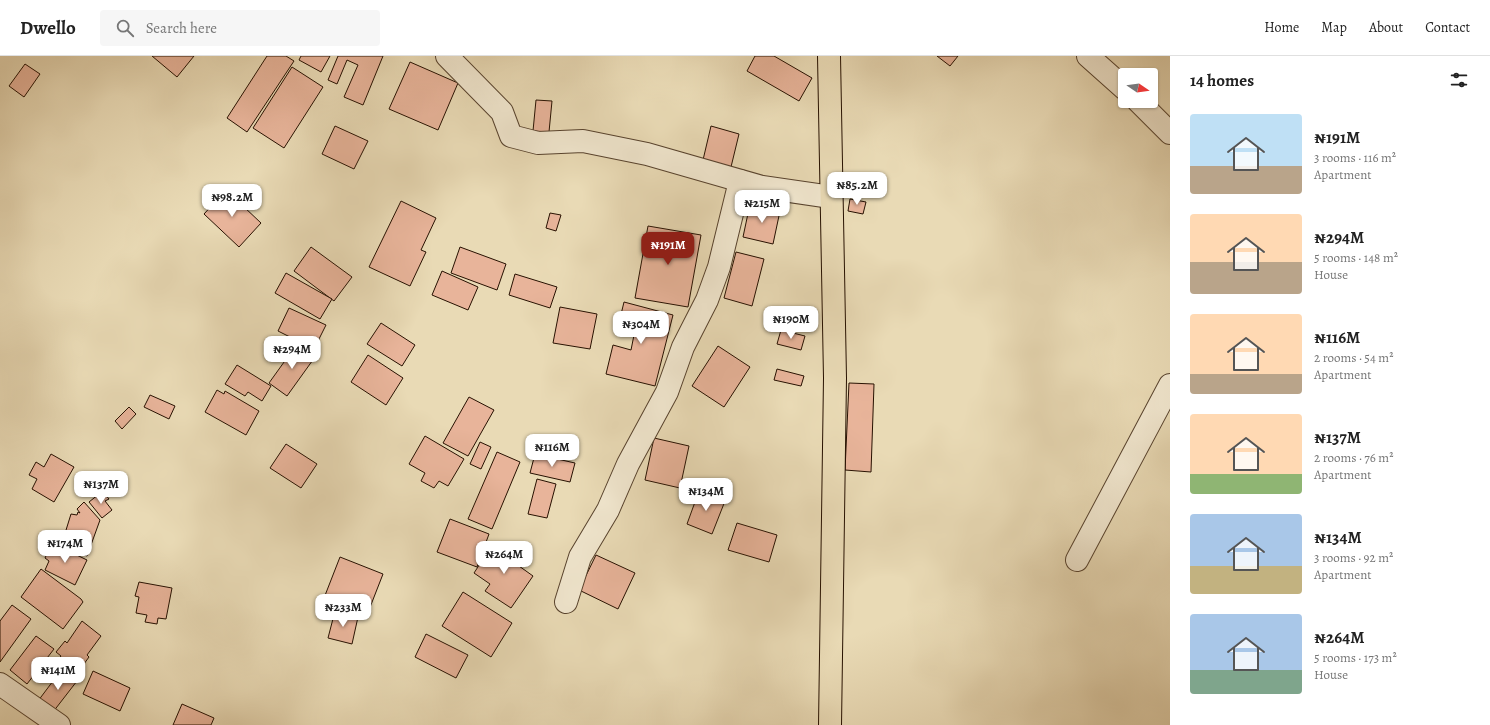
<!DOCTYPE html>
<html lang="en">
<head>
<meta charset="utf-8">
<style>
	body { margin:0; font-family:Alegreya,serif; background:#f6f6f6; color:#222; height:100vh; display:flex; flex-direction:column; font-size:15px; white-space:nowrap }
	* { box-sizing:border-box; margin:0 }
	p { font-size:13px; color:#767676 }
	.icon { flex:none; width:22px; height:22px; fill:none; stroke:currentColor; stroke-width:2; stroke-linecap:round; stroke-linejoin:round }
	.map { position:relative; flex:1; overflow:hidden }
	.sheet { display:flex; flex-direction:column; background:#fff; width:320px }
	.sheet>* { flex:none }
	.needle { width:26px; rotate:103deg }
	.controls { position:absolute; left:1118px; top:12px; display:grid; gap:8px }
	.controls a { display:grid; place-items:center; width:40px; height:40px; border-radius:4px; background:#fff; box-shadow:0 1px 3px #0004; font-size:20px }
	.price { position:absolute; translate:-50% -34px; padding:0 9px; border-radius:8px; background:#fff; color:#222; font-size:13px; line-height:26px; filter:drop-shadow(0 1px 2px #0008) }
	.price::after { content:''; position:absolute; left:50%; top:24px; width:12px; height:9px; margin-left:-6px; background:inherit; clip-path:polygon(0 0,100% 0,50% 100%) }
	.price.active { background:#8f2418; color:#fff }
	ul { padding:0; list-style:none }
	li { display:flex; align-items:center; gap:12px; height:100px; padding:0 20px }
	li span { display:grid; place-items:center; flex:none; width:112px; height:80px; border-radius:4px; color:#555 }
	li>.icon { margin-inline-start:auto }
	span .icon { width:48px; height:48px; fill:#fffc; stroke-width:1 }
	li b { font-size:17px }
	h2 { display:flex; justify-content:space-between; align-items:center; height:48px; padding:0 20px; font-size:17px }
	header { display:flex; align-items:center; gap:24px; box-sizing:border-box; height:56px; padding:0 20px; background:#fff; border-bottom:1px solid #e0e0e0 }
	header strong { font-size:19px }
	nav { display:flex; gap:22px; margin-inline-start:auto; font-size:14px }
	.search { width:280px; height:36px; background:#f6f6f6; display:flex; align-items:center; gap:10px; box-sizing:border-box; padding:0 14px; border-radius:4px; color:#767676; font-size:15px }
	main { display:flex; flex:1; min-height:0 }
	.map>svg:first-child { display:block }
	.building { fill:#e8b49a; stroke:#271101 }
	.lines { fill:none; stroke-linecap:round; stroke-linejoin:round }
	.minor-casing { stroke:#58432e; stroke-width:24 }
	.major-casing { stroke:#271101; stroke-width:24 }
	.minor { stroke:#f1e7cf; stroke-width:22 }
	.major { stroke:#e9dab5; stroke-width:22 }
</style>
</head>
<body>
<header>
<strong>Dwello</strong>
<div class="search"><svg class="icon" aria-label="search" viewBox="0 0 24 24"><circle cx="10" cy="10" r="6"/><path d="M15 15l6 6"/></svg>Search here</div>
<nav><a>Home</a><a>Map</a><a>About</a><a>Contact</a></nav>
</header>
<main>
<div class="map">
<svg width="1170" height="669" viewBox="0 0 1170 669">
	<rect width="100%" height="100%" fill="#e9dab5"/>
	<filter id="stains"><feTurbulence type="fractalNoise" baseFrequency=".005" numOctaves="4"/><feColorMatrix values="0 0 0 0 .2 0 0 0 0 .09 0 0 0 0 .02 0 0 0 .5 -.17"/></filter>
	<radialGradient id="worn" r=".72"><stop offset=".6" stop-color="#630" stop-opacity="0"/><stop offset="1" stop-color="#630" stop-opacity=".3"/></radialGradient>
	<g class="building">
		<polygon points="152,0 194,0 177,21"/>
		<polygon points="267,0 286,0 294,5 247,76 227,62"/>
		<polygon points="301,0 330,0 321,16 299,4"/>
		<polygon points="338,0 383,0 363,49 344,41 358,9 347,4 337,28 328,24"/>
		<polygon points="755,0 774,0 812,22 799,45 747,15"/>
		<polygon points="937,0 958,0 950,10"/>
		<polygon points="410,6 458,27 438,74 389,53"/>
		<polygon points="25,8 40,18 24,41 9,30"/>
		<polygon points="292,11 323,31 284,92 253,72"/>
		<polygon points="536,44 552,45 549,76 533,75"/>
		<polygon points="335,70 368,85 354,113 322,98"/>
		<polygon points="711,70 739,78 731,111 703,104"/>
		<polygon points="226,134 261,167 239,191 204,158"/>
		<polygon points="850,143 866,146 863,158 848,155"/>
		<polygon points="401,145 436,162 421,194 426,196 410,230 369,211"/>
		<polygon points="750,148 780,155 773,188 743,181"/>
		<polygon points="550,157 561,159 556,175 546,172"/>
		<polygon points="648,170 701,179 688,251 635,242"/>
		<polygon points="311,191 352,221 334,245 294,215"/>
		<polygon points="460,191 506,208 497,234 451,217"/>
		<polygon points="736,196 764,203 752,250 724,242"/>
		<polygon points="442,215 478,231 468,254 432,239"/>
		<polygon points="286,217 332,243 320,263 275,237"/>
		<polygon points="515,218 557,231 550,252 509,239"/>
		<polygon points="624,246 673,259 655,330 606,318 613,289 631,294 634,279 617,275"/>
		<polygon points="560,251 597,258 590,293 553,287"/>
		<polygon points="289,252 326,269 314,293 278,275"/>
		<polygon points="381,267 415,289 402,310 367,288"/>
		<polygon points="781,274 805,280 801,294 777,288"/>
		<polygon points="297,288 315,301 287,340 269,327"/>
		<polygon points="718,290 750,311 724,351 692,330"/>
		<polygon points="368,299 403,322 386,349 351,326"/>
		<polygon points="237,309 271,330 262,345 248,336 245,340 225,328"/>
		<polygon points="777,313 804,320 801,330 774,324"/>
		<polygon points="849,327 874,328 871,416 845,414"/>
		<polygon points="217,334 224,338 225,335 259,355 246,379 205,356"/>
		<polygon points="150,339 175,350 169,363 144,351"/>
		<polygon points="469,341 494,354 468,400 443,387"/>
		<polygon points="129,351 136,358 122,373 115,365"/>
		<polygon points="425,380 464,403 448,430 439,425 434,432 421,425 425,417 409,408"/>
		<polygon points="654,382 689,390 680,432 645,424"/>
		<polygon points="480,386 491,391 481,413 470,408"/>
		<polygon points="286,388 317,408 301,432 270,412"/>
		<polygon points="497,396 520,406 492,473 468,463"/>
		<polygon points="51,398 74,411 54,446 32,433 37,423 29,419 36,406 44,411"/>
		<polygon points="535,398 575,407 570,426 530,417"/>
		<polygon points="537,423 556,428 547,462 528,458"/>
		<polygon points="699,435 725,445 712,478 687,468"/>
		<polygon points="104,437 109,443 105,445 112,454 102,462 89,446 99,438 100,440"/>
		<polygon points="84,446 100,464 87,500 65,492 67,489 62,487 71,458 77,459 78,456 80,457 77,453"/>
		<polygon points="450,463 489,478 477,511 437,496"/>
		<polygon points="737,467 777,479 769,506 728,494"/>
		<polygon points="52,487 87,504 75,529 45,514 49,505 45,502"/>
		<polygon points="505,487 525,501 519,510 533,520 511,552 485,535 490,528 474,517 489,494 497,499"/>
		<polygon points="596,499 635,517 618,553 579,534"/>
		<polygon points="340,501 383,518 367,559 324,542"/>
		<polygon points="41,513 81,543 83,546 63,573 21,541"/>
		<polygon points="139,526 172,532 166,563 158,562 157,568 145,566 147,559 136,557 139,541 135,540"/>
		<polygon points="463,536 512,567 491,601 442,570"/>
		<polygon points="12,549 31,563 0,606 0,565"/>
		<polygon points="335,555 358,561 352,588 328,582"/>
		<polygon points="82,565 101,580 87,599 89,601 81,612 77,609 71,616 57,605 61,600 56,596 65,585 67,587"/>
		<polygon points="426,578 468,599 456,622 415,601"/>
		<polygon points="36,580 54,593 27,628 10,614"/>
		<polygon points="62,613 77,625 53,656 38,645"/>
		<polygon points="93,615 130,632 120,655 83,638"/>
		<polygon points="182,648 214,662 211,669 173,669"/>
	</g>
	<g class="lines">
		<defs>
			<g id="minor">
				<polyline points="447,0 502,56 511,80 538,87 583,85 647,98 762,131 831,141"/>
				<polyline points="1088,0 1125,33"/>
				<polyline points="1138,45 1170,77"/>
				<polyline points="1077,504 1170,329"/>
				<polyline points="566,546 580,501 608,454 628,408 667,336 683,291 707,244 719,211 740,125"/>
				<polyline points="0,628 59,669"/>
			</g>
			<polyline id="major" points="829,0 835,322 830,669"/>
		</defs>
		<use href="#minor" class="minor-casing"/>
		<use href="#major" class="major-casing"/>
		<use href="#minor" class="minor"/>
		<use href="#major" class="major"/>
	</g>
	<rect width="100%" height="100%" filter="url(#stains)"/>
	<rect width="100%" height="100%" fill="url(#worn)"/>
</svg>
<div class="controls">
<a><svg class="needle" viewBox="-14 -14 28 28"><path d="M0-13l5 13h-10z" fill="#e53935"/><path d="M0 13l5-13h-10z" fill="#767676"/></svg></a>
</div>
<b class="price" style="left:857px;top:150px">₦85.2M</b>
<b class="price" style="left:232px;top:162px">₦98.2M</b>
<b class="price" style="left:762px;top:168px">₦215M</b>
<b class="price active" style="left:668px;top:210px">₦191M</b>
<b class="price" style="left:791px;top:284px">₦190M</b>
<b class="price" style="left:641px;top:289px">₦304M</b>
<b class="price" style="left:292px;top:314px">₦294M</b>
<b class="price" style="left:552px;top:412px">₦116M</b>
<b class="price" style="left:101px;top:449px">₦137M</b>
<b class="price" style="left:706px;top:456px">₦134M</b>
<b class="price" style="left:65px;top:508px">₦174M</b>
<b class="price" style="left:504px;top:519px">₦264M</b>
<b class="price" style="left:343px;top:572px">₦233M</b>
<b class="price" style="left:58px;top:635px">₦141M</b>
</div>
<section class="sheet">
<h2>14 homes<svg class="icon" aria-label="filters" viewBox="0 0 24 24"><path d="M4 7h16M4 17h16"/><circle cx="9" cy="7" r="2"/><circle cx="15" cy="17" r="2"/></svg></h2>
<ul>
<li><span style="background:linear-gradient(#bfe0f5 65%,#b9a48a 0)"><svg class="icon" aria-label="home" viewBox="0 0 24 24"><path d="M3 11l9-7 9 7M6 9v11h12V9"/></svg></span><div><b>₦191M</b><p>3 rooms · 116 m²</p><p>Apartment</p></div></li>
<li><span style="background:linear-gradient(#ffd9b3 60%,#b9a48a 0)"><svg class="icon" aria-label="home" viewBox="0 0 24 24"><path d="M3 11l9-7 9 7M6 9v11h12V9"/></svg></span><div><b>₦294M</b><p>5 rooms · 148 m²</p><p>House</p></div></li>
<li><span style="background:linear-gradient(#ffd9b3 75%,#b9a48a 0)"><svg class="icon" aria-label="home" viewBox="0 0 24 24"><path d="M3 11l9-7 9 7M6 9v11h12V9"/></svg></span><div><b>₦116M</b><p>2 rooms · 54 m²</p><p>Apartment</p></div></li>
<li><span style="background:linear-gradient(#ffd9b3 75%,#8fb573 0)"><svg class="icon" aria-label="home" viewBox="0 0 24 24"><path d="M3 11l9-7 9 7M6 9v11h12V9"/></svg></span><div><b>₦137M</b><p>2 rooms · 76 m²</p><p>Apartment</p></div></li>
<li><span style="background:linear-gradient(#a9c7e8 65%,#c2b280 0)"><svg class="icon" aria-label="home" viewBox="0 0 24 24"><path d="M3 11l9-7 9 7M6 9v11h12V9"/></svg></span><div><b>₦134M</b><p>3 rooms · 92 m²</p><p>Apartment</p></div></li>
<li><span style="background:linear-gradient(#a9c7e8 70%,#7fa58c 0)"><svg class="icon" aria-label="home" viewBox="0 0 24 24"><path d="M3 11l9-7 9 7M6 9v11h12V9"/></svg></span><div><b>₦264M</b><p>5 rooms · 173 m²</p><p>House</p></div></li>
</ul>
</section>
</main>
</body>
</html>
